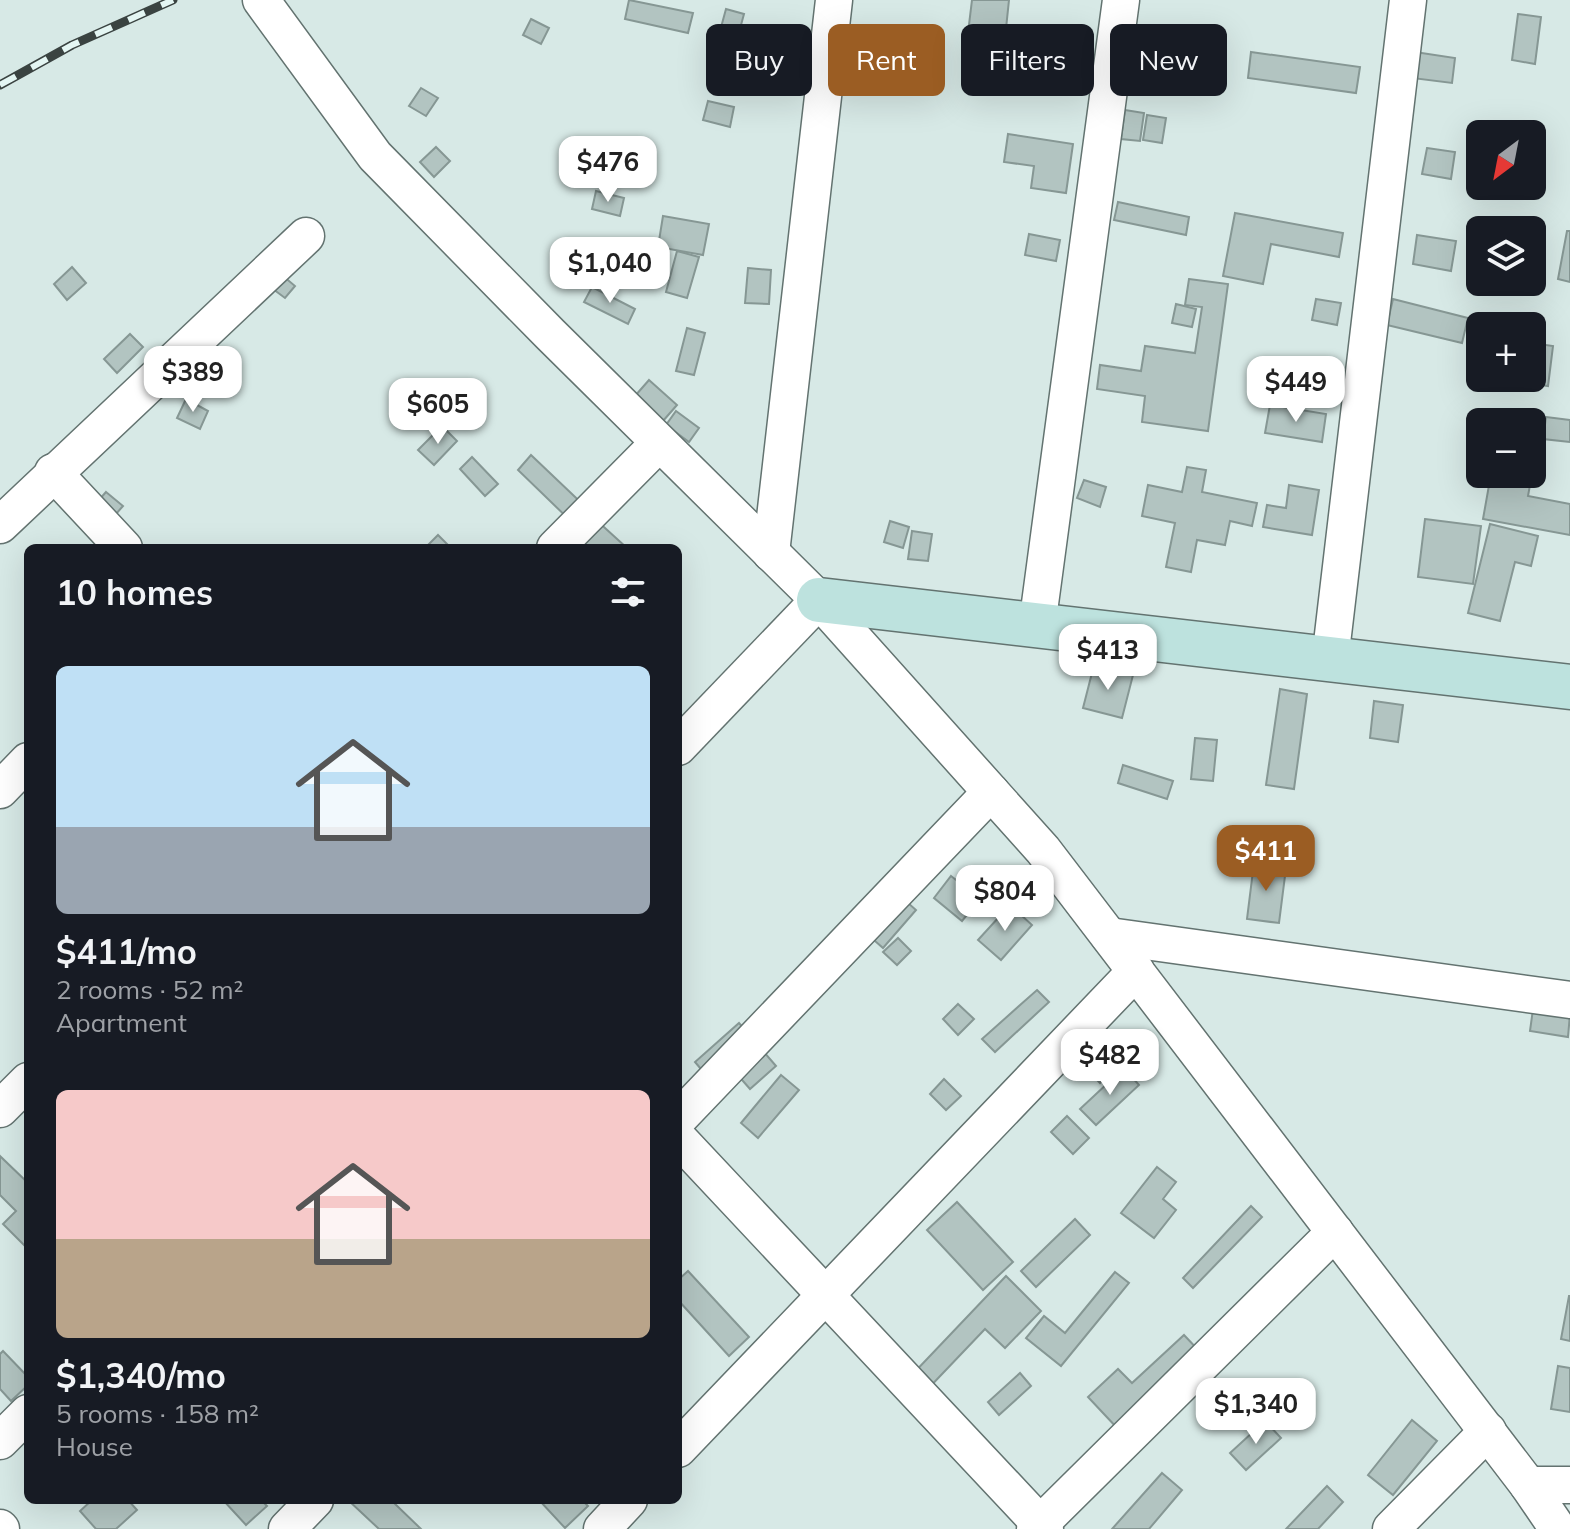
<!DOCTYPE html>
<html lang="en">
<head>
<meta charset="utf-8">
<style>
	body { margin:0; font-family:Mulish,sans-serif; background:#242831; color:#f1f3f6; height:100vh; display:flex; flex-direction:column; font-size:30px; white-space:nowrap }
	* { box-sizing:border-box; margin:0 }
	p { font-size:26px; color:#9ea1a6 }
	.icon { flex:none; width:44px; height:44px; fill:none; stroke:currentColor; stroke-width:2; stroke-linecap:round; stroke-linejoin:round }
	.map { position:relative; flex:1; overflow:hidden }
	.side { position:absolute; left:24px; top:544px; width:658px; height:960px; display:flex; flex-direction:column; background:#171b24; border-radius:12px; box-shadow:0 8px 32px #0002 }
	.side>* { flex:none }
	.top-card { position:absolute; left:706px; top:24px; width:744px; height:72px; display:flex; gap:16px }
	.needle { width:52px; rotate:212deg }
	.tools { position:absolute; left:1466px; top:120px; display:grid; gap:16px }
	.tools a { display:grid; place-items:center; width:80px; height:80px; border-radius:12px; background:#171b24; box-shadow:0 8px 32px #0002; font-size:40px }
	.price { position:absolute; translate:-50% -68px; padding:0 18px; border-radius:16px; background:#fff; color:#222; font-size:26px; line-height:52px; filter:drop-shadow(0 2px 4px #0008) }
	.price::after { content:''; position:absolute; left:50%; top:48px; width:24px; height:18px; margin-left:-12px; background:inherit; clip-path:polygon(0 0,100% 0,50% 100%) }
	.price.active { background:#9b5d23; color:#fff }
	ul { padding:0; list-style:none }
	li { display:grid; align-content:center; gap:16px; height:424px; padding:0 32px }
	li span { display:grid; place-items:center; height:248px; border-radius:12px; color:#555 }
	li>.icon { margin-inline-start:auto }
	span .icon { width:144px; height:144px; fill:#fffc; stroke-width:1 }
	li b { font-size:34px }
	h2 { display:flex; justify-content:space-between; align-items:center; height:96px; padding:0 32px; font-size:34px }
	.chip { padding:0 28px; border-radius:12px; background:#171b24; box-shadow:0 8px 32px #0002; font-size:28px; line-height:72px }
	.chip.active { background:#9b5d23; color:#fff }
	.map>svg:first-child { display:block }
	.building { fill:#b2c4c1; stroke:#869794; stroke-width:2 }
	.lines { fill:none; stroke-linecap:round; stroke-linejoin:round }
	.street-casing { stroke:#637370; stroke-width:39 }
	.secondary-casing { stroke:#637370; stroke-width:47 }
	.street { stroke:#fff; stroke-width:36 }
	.secondary { stroke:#bde2de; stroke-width:44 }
	.rail-casing { stroke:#3a4341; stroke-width:9 }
	.rail { stroke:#e4f6f3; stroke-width:6; stroke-dasharray:18; stroke-linecap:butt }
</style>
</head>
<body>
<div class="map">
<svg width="1570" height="1529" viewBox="0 0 1570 1529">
	<rect width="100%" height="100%" fill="#d7e9e6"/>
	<g class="building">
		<polygon points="629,0 693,13 688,33 625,19"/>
		<polygon points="972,0 1009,0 1005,38 968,33"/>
		<polygon points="726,9 744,14 738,36 720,31"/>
		<polygon points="1518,14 1541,17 1535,64 1512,60"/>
		<polygon points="531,19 549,28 541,44 523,35"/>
		<polygon points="850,33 871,35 866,83 845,80"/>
		<polygon points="1251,52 1360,67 1356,93 1248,78"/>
		<polygon points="1415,52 1455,58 1452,83 1412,78"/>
		<polygon points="421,88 438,98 426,116 409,106"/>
		<polygon points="708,101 734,107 730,127 703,120"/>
		<polygon points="1125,110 1144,113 1140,141 1121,139"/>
		<polygon points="1147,115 1166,118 1162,143 1143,140"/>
		<polygon points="1008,134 1073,144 1066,193 1031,188 1034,166 1004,162"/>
		<polygon points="436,147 450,161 434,177 420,162"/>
		<polygon points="1427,148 1455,152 1451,179 1422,174"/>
		<polygon points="596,191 624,198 620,216 592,209"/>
		<polygon points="1118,202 1189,217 1186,235 1114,220"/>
		<polygon points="1235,213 1343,233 1339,257 1271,244 1263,284 1223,276"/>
		<polygon points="663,216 709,224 703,255 658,247"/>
		<polygon points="1567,231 1570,231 1570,282 1558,279"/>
		<polygon points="1029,234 1060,240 1056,261 1025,255"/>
		<polygon points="1417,235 1456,241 1451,271 1413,264"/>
		<polygon points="677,251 699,257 687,298 666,292"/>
		<polygon points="72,267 86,283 67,300 54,284"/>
		<polygon points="748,268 771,270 769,304 745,303"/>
		<polygon points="276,270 295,286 285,298 265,283"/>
		<polygon points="1189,279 1228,284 1208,431 1142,422 1145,396 1097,389 1100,365 1141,371 1145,346 1195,353 1202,307 1185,305"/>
		<polygon points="592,287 635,309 628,324 584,302"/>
		<polygon points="1316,299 1341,303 1337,325 1312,320"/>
		<polygon points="1393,299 1468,318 1462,343 1387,325"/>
		<polygon points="1176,304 1196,309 1192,327 1172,323"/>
		<polygon points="687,328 705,333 694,375 676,371"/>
		<polygon points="130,334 143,347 117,373 104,359"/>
		<polygon points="1532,343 1553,346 1548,386 1501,379 1532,378"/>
		<polygon points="649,380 677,405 663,421 635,396"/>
		<polygon points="186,399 208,411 200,429 177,418"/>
		<polygon points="1270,405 1326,414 1322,442 1265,433"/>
		<polygon points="676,411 699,428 689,442 666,425"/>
		<polygon points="1546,417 1570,420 1570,442 1543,439"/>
		<polygon points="442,426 457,441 434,465 418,450"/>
		<polygon points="531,455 593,514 579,529 518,470"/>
		<polygon points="472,457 498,484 485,496 460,469"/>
		<polygon points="1187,467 1206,470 1202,492 1257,503 1252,526 1230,521 1225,545 1197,540 1191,572 1166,567 1175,523 1142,516 1148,485 1182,492"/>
		<polygon points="1491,474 1532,474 1528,496 1570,504 1570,535 1483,519"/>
		<polygon points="1084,480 1106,487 1100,507 1077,498"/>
		<polygon points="1289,485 1319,490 1312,535 1263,527 1267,505 1286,508"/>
		<polygon points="106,492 123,506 108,523 91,509"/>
		<polygon points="594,518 627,548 588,548 576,537"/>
		<polygon points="1425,519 1481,526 1473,584 1418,577"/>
		<polygon points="890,521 909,527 903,548 884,542"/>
		<polygon points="1490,524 1538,536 1531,566 1515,562 1500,621 1468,613"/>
		<polygon points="912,531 932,534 928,561 908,559"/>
		<polygon points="438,535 451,548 425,548"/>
		<polygon points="1094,665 1133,675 1122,718 1083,708"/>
		<polygon points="1280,689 1307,694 1294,789 1266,785"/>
		<polygon points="1374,701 1403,705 1398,742 1370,738"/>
		<polygon points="1195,738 1217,740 1213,781 1191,779"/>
		<polygon points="1123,765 1173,781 1167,799 1118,783"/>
		<polygon points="1254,863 1286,868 1279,923 1247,919"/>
		<polygon points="951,876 980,899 962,921 934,898"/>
		<polygon points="899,895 916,910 883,948 866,933"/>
		<polygon points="1010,905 1032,925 1001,960 978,940"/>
		<polygon points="898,938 911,951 897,965 883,952"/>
		<polygon points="1037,990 1049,1002 995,1052 982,1039"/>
		<polygon points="958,1004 974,1019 958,1035 943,1019"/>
		<polygon points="1533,1009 1570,1014 1568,1037 1530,1031"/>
		<polygon points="739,1023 776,1066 750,1089 736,1073 718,1089 695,1062"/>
		<polygon points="1104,1049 1119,1064 1100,1083 1086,1068"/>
		<polygon points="1124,1068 1139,1085 1096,1125 1080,1109"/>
		<polygon points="781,1075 799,1090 758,1138 741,1123"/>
		<polygon points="944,1079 961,1096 946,1110 930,1094"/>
		<polygon points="1067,1116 1089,1138 1073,1154 1051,1132"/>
		<polygon points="0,1156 28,1183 28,1249 3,1224 16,1211 0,1195"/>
		<polygon points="1157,1167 1176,1182 1163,1199 1176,1210 1154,1238 1121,1213"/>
		<polygon points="957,1202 1013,1262 983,1290 927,1230"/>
		<polygon points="1251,1206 1262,1217 1193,1288 1183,1278"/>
		<polygon points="1075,1219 1090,1235 1036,1287 1021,1271"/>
		<polygon points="688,1271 749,1337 729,1356 678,1300 678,1280"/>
		<polygon points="1115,1272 1129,1283 1061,1366 1026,1338 1044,1316 1065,1333"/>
		<polygon points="1006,1276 1041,1311 1005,1348 985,1329 923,1394 908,1379"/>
		<polygon points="1569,1296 1570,1296 1570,1341 1561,1339"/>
		<polygon points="1184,1335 1201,1353 1119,1430 1088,1397 1118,1369 1132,1383"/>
		<polygon points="3,1351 28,1377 28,1385 11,1401 0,1389 0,1354"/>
		<polygon points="1558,1366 1570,1368 1570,1412 1551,1409"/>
		<polygon points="1020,1373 1031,1386 999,1415 988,1402"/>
		<polygon points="1412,1420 1437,1441 1393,1495 1368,1475"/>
		<polygon points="1265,1421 1281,1438 1246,1470 1230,1453"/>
		<polygon points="1162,1473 1182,1490 1149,1529 1112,1529"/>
		<polygon points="1327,1486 1343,1502 1318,1529 1286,1529"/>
		<polygon points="92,1500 128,1500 137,1510 116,1529 96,1529 80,1511"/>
		<polygon points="223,1500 261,1500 267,1506 246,1525"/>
		<polygon points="348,1500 391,1500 421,1529 379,1529"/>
		<polygon points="539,1500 582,1500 588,1506 565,1528"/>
	</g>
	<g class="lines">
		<defs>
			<g id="street">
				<polyline points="261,0 375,156 550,334 819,600 1043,850 1528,1485 1558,1529"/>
				<polyline points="53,472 124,548"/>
				<polyline points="0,525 306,236"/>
				<polyline points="555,548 659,443"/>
				<polyline points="771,553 834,0"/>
				<polyline points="1037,626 1121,0"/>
				<polyline points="1330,660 1408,0"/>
				<polyline points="678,747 819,600"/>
				<polyline points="0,790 28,761"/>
				<polyline points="1109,936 1570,1000"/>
				<polyline points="0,1109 28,1081"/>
				<polyline points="678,1119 991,792"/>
				<polyline points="678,1138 1045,1529"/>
				<polyline points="0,1441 28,1413"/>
				<polyline points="678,1449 1136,971"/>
				<polyline points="1528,1485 1570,1485"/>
				<polyline points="0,1528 1,1529"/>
				<polyline points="287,1529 315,1500"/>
				<polyline points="602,1529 629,1500"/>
				<polyline points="1035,1529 1335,1232"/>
				<polyline points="1391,1529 1488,1431"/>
			</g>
			<polyline id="secondary" points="819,600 1570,687"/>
		</defs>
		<use href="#street" class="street-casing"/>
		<use href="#secondary" class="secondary-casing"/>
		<use href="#street" class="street"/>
		<use href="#secondary" class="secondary"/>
		<defs>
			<polyline id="rail" points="0,85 72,45 173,0"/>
		</defs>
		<use href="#rail" class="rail-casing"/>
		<use href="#rail" class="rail"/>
	</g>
</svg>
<div class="tools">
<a><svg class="needle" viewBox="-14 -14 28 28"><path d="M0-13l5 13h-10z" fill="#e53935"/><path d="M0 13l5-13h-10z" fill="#9ea1a6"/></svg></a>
<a><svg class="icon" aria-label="layers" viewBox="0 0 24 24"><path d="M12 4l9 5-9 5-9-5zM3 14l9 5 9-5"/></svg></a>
<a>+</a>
<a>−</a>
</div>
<b class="price" style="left:608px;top:204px">$476</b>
<b class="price" style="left:610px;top:305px">$1,040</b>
<b class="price" style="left:193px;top:414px">$389</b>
<b class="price" style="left:1296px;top:424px">$449</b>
<b class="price" style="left:438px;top:446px">$605</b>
<b class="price" style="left:1108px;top:692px">$413</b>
<b class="price active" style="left:1266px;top:893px">$411</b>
<b class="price" style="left:1005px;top:933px">$804</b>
<b class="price" style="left:1110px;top:1097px">$482</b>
<b class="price" style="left:1256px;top:1446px">$1,340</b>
<div class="top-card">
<a class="chip">Buy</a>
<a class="chip active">Rent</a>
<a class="chip">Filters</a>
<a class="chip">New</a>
</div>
<section class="side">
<h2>10 homes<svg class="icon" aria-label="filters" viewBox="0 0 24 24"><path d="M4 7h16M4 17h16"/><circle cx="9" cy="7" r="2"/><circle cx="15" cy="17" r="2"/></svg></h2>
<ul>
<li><span style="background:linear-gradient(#bfe0f5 65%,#9aa5b1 0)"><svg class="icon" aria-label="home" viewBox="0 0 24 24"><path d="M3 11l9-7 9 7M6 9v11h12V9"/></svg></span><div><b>$411/mo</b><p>2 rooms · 52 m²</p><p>Apartment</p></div></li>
<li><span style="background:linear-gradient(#f6c9c9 60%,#b9a48a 0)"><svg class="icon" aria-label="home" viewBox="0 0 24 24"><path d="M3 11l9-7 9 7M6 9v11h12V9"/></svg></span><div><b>$1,340/mo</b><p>5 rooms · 158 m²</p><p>House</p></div></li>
</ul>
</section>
</div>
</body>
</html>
